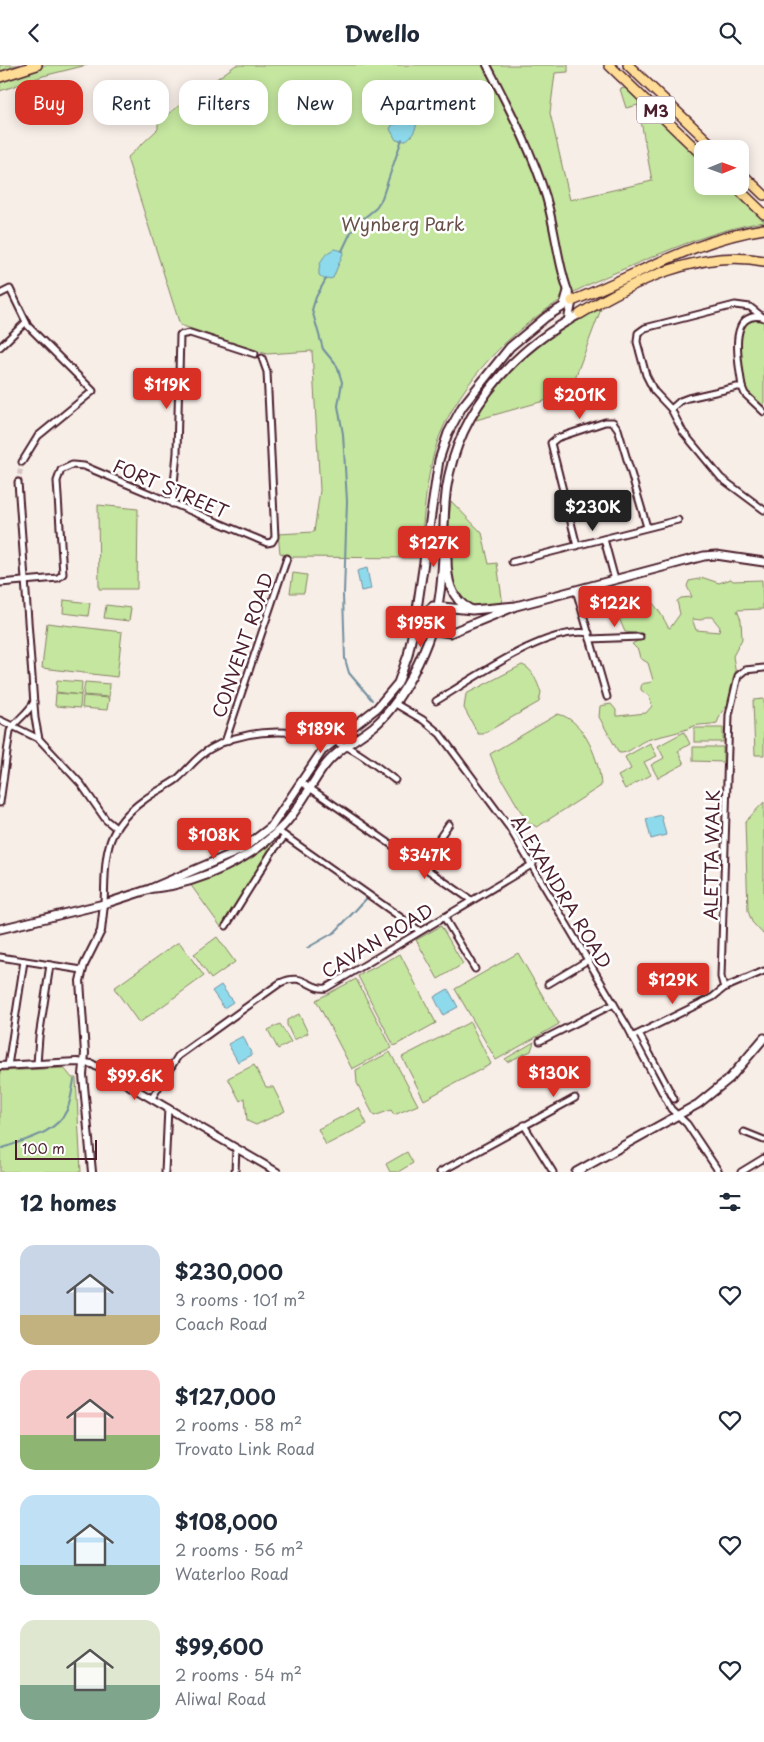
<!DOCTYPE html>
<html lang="en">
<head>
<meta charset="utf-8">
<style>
	body { margin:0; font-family:"Playpen Sans",sans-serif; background:#f2f2f3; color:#1f2937; height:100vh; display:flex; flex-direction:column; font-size:19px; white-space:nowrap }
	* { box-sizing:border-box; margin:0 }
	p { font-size:16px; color:#747a83 }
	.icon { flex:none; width:28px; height:28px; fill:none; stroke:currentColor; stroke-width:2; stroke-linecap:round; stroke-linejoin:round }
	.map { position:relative; height:1107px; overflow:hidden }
	.drawer { display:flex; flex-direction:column; background:#fff; flex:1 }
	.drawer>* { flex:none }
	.banner { position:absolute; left:15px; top:15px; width:500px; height:45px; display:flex; gap:10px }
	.needle { width:32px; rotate:89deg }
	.fabs { position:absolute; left:694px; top:75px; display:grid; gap:10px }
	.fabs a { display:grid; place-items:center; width:55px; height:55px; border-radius:10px; background:#fff; box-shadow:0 2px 12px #0003; font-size:25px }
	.scale { position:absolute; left:15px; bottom:12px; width:82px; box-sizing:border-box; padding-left:5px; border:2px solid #4a1f2b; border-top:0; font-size:14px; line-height:18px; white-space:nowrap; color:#4a1f2b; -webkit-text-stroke:4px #fff; paint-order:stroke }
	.price { position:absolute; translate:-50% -42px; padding:0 11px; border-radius:5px; background:#d93025; color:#fff; font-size:16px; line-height:32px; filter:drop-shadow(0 1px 2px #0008) }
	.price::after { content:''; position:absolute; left:50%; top:30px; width:15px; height:11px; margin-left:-8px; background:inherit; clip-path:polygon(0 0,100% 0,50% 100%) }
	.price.active { background:#222; color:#fff }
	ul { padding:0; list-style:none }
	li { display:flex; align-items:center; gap:15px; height:125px; padding:0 20px }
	li span { display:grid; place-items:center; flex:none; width:140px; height:100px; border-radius:15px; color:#555 }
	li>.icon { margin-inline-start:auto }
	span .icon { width:60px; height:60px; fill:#fffc; stroke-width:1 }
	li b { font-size:21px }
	h2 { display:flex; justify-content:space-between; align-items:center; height:60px; padding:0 20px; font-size:21px }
	.tag { padding:0 18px; border-radius:15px; background:#fff; box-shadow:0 2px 12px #0003; font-size:18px; line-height:45px }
	.tag.active { background:#d93025; color:#fff }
	header { display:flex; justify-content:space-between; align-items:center; height:65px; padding:0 20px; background:#fff; font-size:22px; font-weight:700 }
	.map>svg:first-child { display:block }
	.green { fill:#c4e69f; stroke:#878265; fill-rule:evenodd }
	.water { fill:#8ddaec; stroke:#728f9f }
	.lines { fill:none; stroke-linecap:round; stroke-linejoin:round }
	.stream { stroke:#728f9f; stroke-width:2 }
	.minor-tunnel { stroke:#d5c5c2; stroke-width:5; stroke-dasharray:5 2.5; stroke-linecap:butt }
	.minor-casing { stroke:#4a1f2b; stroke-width:9 }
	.tertiary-casing { stroke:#4a1f2b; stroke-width:10 }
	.secondary-casing { stroke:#4a1f2b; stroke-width:11 }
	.trunk-casing { stroke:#4a1f2b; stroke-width:12 }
	.motorway-casing { stroke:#4a1f2b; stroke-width:12 }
	.minor { stroke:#fff; stroke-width:5 }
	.tertiary { stroke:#fff; stroke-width:6 }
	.secondary { stroke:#fff; stroke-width:7 }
	.trunk { stroke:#ffdd96; stroke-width:9 }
	.motorway { stroke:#ffdd96; stroke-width:9 }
	.labels { text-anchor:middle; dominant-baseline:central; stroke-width:5; stroke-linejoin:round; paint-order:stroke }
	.shield { fill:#fff; stroke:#80626b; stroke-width:1 }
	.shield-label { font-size:16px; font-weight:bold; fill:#4a1f2b }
	.park-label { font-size:18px; fill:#685148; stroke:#fff }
	.street-label { font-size:18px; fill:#4a1f2b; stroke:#fff }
</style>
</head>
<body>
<header><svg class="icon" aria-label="back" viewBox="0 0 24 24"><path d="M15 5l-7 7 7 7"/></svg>Dwello<svg class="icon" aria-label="search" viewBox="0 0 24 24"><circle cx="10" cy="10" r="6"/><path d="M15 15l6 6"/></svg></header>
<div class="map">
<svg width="764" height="1107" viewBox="0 0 764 1107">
	<rect width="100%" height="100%" fill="#f8eee8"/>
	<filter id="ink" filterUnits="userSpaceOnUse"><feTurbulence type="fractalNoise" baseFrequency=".02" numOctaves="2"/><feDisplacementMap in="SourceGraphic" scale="10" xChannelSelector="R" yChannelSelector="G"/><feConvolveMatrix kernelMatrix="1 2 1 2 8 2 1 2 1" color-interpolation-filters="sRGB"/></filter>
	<g filter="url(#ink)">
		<g class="green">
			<polygon points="0,0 87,0 43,11 0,26"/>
			<path d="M 236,0 L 568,0 L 568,7 L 555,8 L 550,48 L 570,135 L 652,116 L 638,40 L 626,43 L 620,24 L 625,23 L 702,97 L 702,121 L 728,121 L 764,153 L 764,157 C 723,163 683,179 645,195 C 622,205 598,214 576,226 C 521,257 469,305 443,363 C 425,402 425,451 419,493 L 291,492 L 280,488 L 278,469 L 314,467 L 320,425 L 312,286 L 267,289 L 180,260 L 127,93 L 158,64 L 158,56 Z"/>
			<path d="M 601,244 L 569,329 L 476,355 C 495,310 558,262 601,244 Z"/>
			<path d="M 752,252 L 764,253 L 764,347 L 745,331 C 741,303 729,274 752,252 Z"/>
			<path d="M 451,436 L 482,468 L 489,499 L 497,498 L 503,540 L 468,540 C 442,527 448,460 451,436 Z"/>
			<polygon points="98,440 138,444 137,524 99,524"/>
			<polygon points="293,508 307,510 304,528 290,528"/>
			<path d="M 704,513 L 719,518 L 731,514 L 733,516 L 762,515 L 763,544 L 737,545 L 741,555 L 742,574 L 733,591 L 736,610 L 730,637 L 721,648 L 717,658 C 711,660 701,659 694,661 C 680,668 663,670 647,675 C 637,678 630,689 619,688 L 599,652 L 600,641 L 611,639 L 616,645 L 616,651 L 618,651 L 646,648 L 652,641 L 649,631 L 641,625 C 640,614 649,621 653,615 L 648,598 L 640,593 L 638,585 L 632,579 L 641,574 L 641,569 L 625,567 L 618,551 L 611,543 L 611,533 L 616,531 L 626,533 L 631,524 L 639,524 C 651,534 661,547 668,562 L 670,563 L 680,549 L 677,536 L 681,533 L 692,532 L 687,521 L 689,516 ZM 705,552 L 712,552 L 720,562 L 719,567 L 696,565 L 692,554 L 701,555 Z"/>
			<polygon points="64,535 90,538 88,551 63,548"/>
			<polygon points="106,540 131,543 129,556 104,553"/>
			<polygon points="47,558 122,567 117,612 42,603"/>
			<path d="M 522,600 C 533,603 537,618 541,627 L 539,637 L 483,669 L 478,669 L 464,643 L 466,629 Z"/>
			<polygon points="57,615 82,617 81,630 56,627"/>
			<polygon points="85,617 110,619 109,632 83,630"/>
			<polygon points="56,628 81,630 80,643 55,641"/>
			<polygon points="83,631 109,633 107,645 82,643"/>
			<polygon points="764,634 764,690 755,690 753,635"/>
			<path d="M 558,649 C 585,655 600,697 601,721 L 537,762 L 527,757 L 496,704 L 490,689 Z"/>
			<rect x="694" y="663" width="29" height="14"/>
			<polygon points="684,667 690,679 678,686 684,699 658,713 651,700 664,693 658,681"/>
			<polygon points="650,678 657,691 644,697 651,710 625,724 618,711 631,704 625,692"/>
			<polygon points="693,682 723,682 723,697 693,696"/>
			<polygon points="764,737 764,870 752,857 748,846 745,757"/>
			<polygon points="271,779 272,781 221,862 190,819 235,802"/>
			<polygon points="441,861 463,899 438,914 416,875"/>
			<polygon points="217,872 235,897 211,914 194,889"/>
			<polygon points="177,878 180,878 204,911 139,958 114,923"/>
			<polygon points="518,888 559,959 496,995 455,924"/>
			<polygon points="400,889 436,958 394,981 358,911"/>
			<polygon points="356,914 392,983 352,1004 316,935"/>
			<polygon points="299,949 308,968 294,975 287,960 287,955"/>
			<polygon points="470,957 491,999 424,1035 402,992"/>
			<polygon points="280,959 291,977 278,984 268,965"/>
			<polygon points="534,977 531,986 507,997 505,994"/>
			<polygon points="390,987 418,1040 394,1050 391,1045 374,1051 357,1018 356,1005"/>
			<polygon points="254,1000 266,1022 273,1022 285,1046 256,1060 247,1056 245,1033 240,1036 228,1013"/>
			<polygon points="64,1003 72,1013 76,1013 81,1107 0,1107 0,1006"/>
			<polygon points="359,1043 367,1059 326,1080 318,1064"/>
			<polygon points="407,1087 413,1098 398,1107 390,1107 386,1099"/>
		</g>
		<g class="water">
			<path d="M 415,49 C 420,58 414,72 404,76 L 396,75 L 390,64 L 392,60 L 400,58 Z"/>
			<path d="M 334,184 L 344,186 L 333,213 L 325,215 L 319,210 C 318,199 323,189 334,184 Z"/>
			<polygon points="367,503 371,524 361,526 357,506"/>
			<polygon points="661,750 666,770 651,774 646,754"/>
			<polygon points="221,920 233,937 224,943 212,926"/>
			<polygon points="448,924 458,942 443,950 434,932"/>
			<polygon points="243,971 252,990 238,997 228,979"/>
		</g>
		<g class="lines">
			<g class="stream">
				<polyline points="414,50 424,27"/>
				<polyline points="342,186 351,167 359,157 375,144 382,133 402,74"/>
				<polyline points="326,214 316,232 312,245 323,284 337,301 342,317 338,341 343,369 347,436 344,528"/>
				<polyline points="343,530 345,594 349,608 372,635"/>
				<polyline points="307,883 335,867 366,834"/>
				<path d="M 0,1084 C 22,1075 55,1070 67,1045 C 71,1036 72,1025 74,1015"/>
			</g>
			<polyline class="minor-tunnel" points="18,417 22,397"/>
			<defs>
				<g id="minor">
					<polyline points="0,229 10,224 28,261 93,326 38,371 22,397"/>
					<polyline points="764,253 750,242 735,240 645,263 638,268 637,277 646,310 654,326 671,344 683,367 721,413 764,445"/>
					<polyline points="0,282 26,257"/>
					<path d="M 742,322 C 740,303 725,245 763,252"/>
					<polyline points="671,344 680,336 688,333 737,322 742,322 745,329 764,347"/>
					<polyline points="18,417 35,653 39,674"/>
					<polyline points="172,439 177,388 180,270 190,268 255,289"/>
					<polyline points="604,474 615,515"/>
					<polyline points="577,481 551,378 557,373 605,357 613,357 618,364 647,462"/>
					<polyline points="512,497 678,455"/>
					<polyline points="0,518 58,513 63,509 57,416 61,405 72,400 84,401 267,478 272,477 275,472 267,307 262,293"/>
					<polyline points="576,525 607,632"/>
					<polyline points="590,574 640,572"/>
					<path d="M 436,636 C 473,614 546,561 589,568"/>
					<polyline points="394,638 423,655 440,669 509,762 627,961 671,1044 687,1059 719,1107"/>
					<polyline points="0,655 39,674 81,719 106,755 116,763"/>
					<polyline points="225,677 287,493"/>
					<polyline points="301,717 471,835"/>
					<path d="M 0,738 L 10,666 C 16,654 27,650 34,637"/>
					<polyline points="278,766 420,866"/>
					<polyline points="421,800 449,759"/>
					<path d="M 104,839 C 106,792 102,765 144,735 C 154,727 166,722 176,715 C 188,705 196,692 210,684 C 250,660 308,663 349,683 C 365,691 380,704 395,715"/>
					<polyline points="444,852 475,904"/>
					<polyline points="226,861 272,787 285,771"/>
					<polyline points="0,892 82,905"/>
					<polyline points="548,919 588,895"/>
					<polyline points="724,923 721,912 729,650 738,611 745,605 764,603"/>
					<polyline points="639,969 674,1034"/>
					<polyline points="632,972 713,932 724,923 764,906"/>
					<polyline points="540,976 614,939"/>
					<polyline points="37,999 39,972 50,900"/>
					<polyline points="8,1001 24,896"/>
					<path d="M 152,1033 L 178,991 L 280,918 C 304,906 310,926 326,923 L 533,799"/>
					<polyline points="524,1060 553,1107"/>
					<polyline points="744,1067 764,1075"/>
					<polyline points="165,1107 168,1043"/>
					<polyline points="235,1107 236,1083"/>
					<polyline points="440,1107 575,1033"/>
					<polyline points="741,1107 764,1093"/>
				</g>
				<g id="tertiary">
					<path d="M 487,0 C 509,43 532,86 546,132 C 556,166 558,204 572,236"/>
					<polyline points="0,1001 77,997 92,999 277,1107"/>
					<polyline points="92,1107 83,1010 85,988 80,916 84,900 101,866 104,839"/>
				</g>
				<g id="secondary">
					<polyline points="564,240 568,226"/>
					<polyline points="568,256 572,236"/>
					<path d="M 447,493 C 447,513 450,534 470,544"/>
					<polyline points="516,541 472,545 433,541 419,553 437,566 450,568 516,541 704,491 716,490 764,497"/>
					<path d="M 155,823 C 200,818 253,793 284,760 C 299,744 310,721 323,703 C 336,685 356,675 373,662 C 396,644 418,602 428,575 C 446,531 442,484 445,438 C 451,355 508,287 580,249"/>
					<polyline points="0,864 104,839 150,824 241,785 271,762 322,686 377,643 398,618 408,590 416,551 439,395 448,368 462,342 510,282 546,252 572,236"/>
					<polyline points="576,1107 698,1039 730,1013 764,973"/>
				</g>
				<g id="trunk">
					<polyline points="609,0 702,90"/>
					<polyline points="628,0 716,84"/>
					<polyline points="740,107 764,130"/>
					<polyline points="735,121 764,149"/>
					<path d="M 572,236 C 635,211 696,174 764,164"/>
					<path d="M 580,249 C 632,217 701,183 764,196"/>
				</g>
				<polyline id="motorway" points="0,12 37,0"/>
			</defs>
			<use href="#minor" class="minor-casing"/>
			<use href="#tertiary" class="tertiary-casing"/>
			<use href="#secondary" class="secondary-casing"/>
			<use href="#trunk" class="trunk-casing"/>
			<use href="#motorway" class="motorway-casing"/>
			<use href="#minor" class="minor"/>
			<use href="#tertiary" class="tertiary"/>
			<use href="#secondary" class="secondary"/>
			<use href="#trunk" class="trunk"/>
			<use href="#motorway" class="motorway"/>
		</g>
	</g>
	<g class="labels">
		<rect class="shield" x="637" y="31.5" width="38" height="27" rx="4"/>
		<g class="shield-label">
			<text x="656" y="45">M3</text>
		</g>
		<g class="park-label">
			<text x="403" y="158">Wynberg Park</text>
		</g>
		<g class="street-label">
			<text transform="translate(171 423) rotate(23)">FORT STREET</text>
			<text transform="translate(242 580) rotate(-71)">CONVENT ROAD</text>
			<text transform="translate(711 790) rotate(-89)">ALETTA WALK</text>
			<text transform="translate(562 826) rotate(59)">ALEXANDRA ROAD</text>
			<text transform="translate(377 875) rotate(-31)">CAVAN ROAD</text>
		</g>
	</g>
</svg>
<div class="fabs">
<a><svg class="needle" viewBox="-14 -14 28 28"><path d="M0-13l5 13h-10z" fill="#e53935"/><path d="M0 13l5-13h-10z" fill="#747a83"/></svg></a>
</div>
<div class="scale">100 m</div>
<b class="price" style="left:167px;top:345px">$119K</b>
<b class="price" style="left:580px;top:355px">$201K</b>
<b class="price active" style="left:593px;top:467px">$230K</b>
<b class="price" style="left:434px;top:503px">$127K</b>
<b class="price" style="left:615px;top:563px">$122K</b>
<b class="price" style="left:421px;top:583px">$195K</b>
<b class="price" style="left:321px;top:689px">$189K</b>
<b class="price" style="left:214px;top:795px">$108K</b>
<b class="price" style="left:425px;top:815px">$347K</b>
<b class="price" style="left:673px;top:940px">$129K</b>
<b class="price" style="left:554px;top:1033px">$130K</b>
<b class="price" style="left:135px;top:1036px">$99.6K</b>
<div class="banner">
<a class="tag active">Buy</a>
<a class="tag">Rent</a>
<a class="tag">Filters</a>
<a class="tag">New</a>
<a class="tag">Apartment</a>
</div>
</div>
<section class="drawer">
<h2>12 homes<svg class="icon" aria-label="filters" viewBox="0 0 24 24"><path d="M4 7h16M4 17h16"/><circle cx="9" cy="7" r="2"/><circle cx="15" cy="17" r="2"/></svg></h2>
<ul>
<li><span style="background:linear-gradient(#c9d6e8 70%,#c2b280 0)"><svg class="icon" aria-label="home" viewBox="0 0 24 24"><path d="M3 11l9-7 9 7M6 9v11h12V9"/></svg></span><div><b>$230,000</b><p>3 rooms · 101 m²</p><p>Coach Road</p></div><svg class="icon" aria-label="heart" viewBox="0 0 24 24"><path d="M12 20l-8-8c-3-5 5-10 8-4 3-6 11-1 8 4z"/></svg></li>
<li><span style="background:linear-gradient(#f6c9c9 65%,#8fb573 0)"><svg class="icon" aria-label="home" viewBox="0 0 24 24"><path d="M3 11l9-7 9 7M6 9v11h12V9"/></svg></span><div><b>$127,000</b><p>2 rooms · 58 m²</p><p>Trovato Link Road</p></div><svg class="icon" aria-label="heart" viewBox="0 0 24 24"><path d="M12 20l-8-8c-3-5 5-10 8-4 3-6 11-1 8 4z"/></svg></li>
<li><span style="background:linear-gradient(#bfe0f5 70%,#7fa58c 0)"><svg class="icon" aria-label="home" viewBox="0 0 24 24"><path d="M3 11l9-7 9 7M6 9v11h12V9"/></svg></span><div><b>$108,000</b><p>2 rooms · 56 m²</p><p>Waterloo Road</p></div><svg class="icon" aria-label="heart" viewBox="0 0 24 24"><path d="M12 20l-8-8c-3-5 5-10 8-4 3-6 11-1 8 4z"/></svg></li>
<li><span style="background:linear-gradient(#dfe7d0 65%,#7fa58c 0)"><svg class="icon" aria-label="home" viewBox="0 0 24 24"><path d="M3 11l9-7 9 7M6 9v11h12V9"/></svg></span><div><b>$99,600</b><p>2 rooms · 54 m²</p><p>Aliwal Road</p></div><svg class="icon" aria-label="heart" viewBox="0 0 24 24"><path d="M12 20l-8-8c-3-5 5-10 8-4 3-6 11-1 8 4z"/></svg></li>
</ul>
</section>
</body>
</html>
